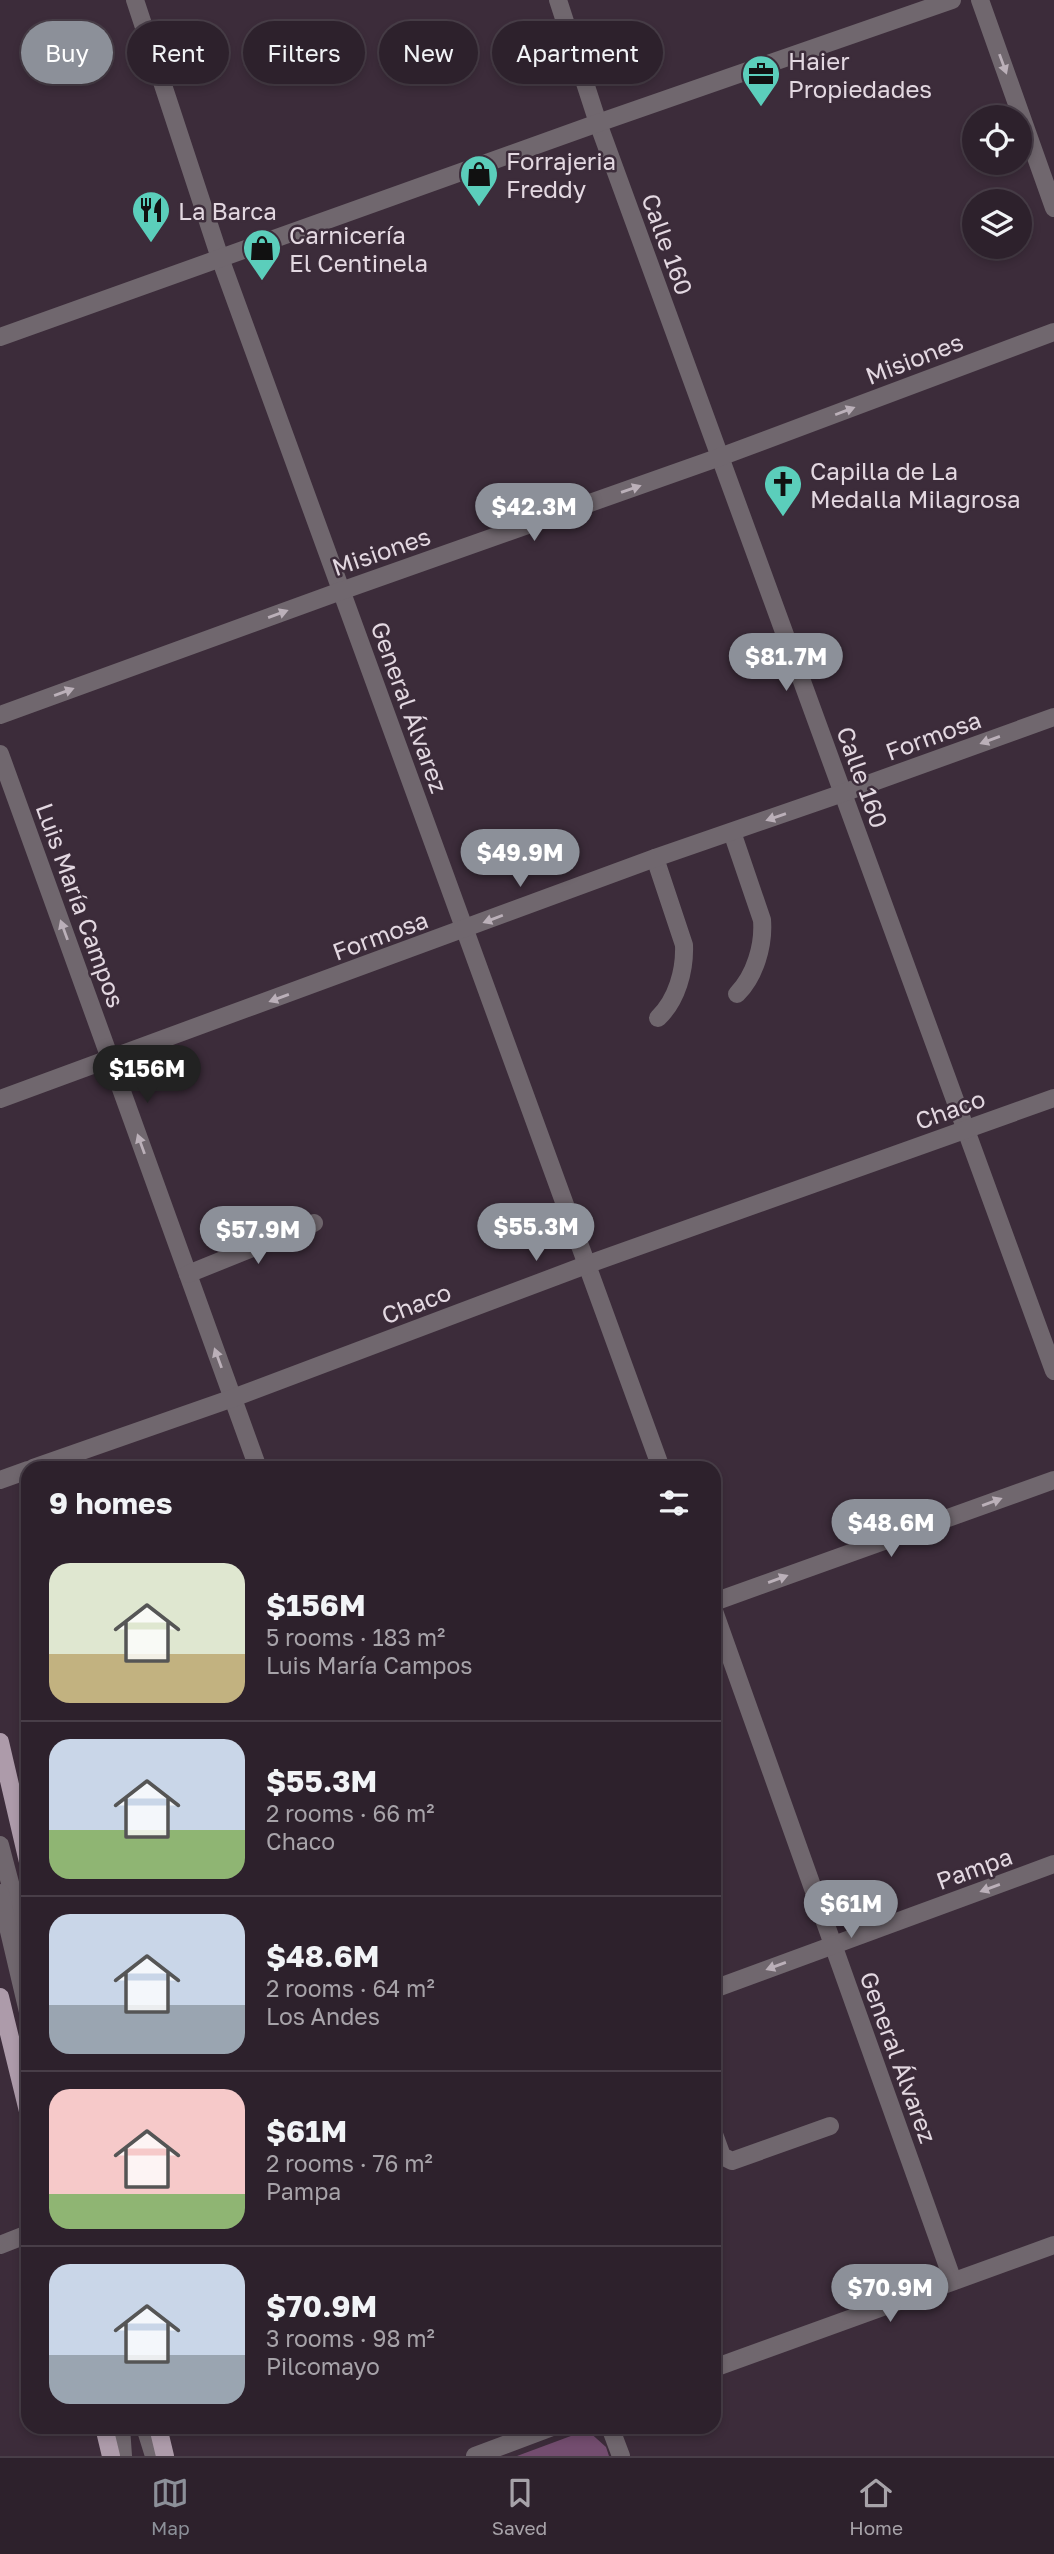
<!DOCTYPE html>
<html lang="en">
<head>
<meta charset="utf-8">
<style>
	body { margin:0; font-family:"Golos Text",sans-serif; background:#352934; color:#f1f3f6; height:100vh; display:flex; flex-direction:column; font-size:26px; white-space:nowrap }
	* { box-sizing:border-box; margin:0 }
	p { font-size:23px; color:#a7a3a9 }
	.icon { flex:none; width:38px; height:38px; fill:none; stroke:currentColor; stroke-width:2; stroke-linecap:round; stroke-linejoin:round }
	.map { position:relative; flex:1; overflow:hidden }
	.panel { position:absolute; left:21px; top:1461px; width:700px; height:973px; display:flex; flex-direction:column; background:#2d212c; border-radius:21px; box-shadow:0 4px 10px #0003,0 0 0 2px #483e48 }
	.panel>* { flex:none }
	.top-card { position:absolute; left:21px; top:21px; width:700px; height:63px; display:flex; gap:14px }
	.tools { position:absolute; left:962px; top:105px; display:grid; gap:14px }
	.tools a { display:grid; place-items:center; width:70px; height:70px; border-radius:50%; background:#2d212c; box-shadow:0 4px 10px #0003,0 0 0 2px #483e48; font-size:35px }
	.price { position:absolute; translate:-50% -60px; padding:0 16px; border-radius:24px; background:#8c9099; color:#fff; font-size:23px; line-height:46px; filter:drop-shadow(0 2px 4px #0008) }
	.price::after { content:''; position:absolute; left:50%; top:42px; width:21px; height:16px; margin-left:-10px; background:inherit; clip-path:polygon(0 0,100% 0,50% 100%) }
	.price.selected { background:#222; color:#fff }
	ul { padding:0; list-style:none }
	li { display:flex; align-items:center; gap:21px; height:175px; padding:0 28px }
	li+li { border-top:2px solid #483e48 }
	li span { display:grid; place-items:center; flex:none; width:196px; height:140px; border-radius:21px; color:#555 }
	li>.icon { margin-inline-start:auto }
	span .icon { width:84px; height:84px; fill:#fffc; stroke-width:1 }
	li b { font-size:30px }
	h2 { display:flex; justify-content:space-between; align-items:center; height:84px; padding:0 28px; font-size:30px }
	.pill { padding:0 24px; border-radius:32px; background:#2d212c; box-shadow:0 4px 10px #0003,0 0 0 2px #483e48; font-size:24px; line-height:63px }
	.pill.selected { background:#8c9099; color:#fff }
	.tab-bar { display:flex; justify-content:space-around; align-items:center; height:98px; border-top:2px solid #483e48; background:#2d212c; font-size:19px; color:#a7a3a9 }
	.tab-bar a { display:grid; justify-items:center; gap:4px }
	.tab-bar .selected { color:#8c9099 }
	.map>svg:first-child { display:block }
	.green { fill:#734d6f }
	.lines { fill:none; stroke-linecap:round; stroke-linejoin:round }
	.minor { stroke:#70676e; stroke-width:18 }
	.major { stroke:#ad9baa; stroke-width:18 }
	.oneway { fill:#bbb0b9 }
	.labels { text-anchor:middle; dominant-baseline:central; stroke-width:5; stroke-linejoin:round; paint-order:stroke }
	.poi-label { font-size:24px; fill:#e3d8e1; stroke:#3c2c3a; text-anchor:start }
	.street-label { font-size:24px; fill:#e3d8e1; stroke:#3c2c3a }
</style>
</head>
<body>
<div class="map">
<svg width="1054" height="2456" viewBox="0 0 1054 2456">
	<rect width="100%" height="100%" fill="#3c2c3a"/>
	<polygon class="green" points="587,2430 606,2447 609,2456 517,2456"/>
	<g class="lines">
		<g class="minor">
			<polyline points="135,0 220,258 661,1468"/>
			<polyline points="558,0 598,123 1054,1371"/>
			<polyline points="980,0 1054,208"/>
			<polyline points="0,337 598,123 952,0"/>
			<polyline points="0,715 341,591 720,457 1054,332"/>
			<polyline points="0,754 258,1468"/>
			<path d="M 732,832 L 762,920 C 764,945 755,976 737,994"/>
			<path d="M 655,858 L 684,945 C 685,970 677,1000 658,1018"/>
			<polyline points="0,1099 655,858 843,793 1054,717"/>
			<polyline points="188,1274 314,1223"/>
			<polyline points="33,1468 233,1398 586,1265 1054,1098"/>
			<polyline points="0,1480 28,1470"/>
			<polyline points="714,1602 1054,1480"/>
			<polyline points="714,1611 953,2281"/>
			<polyline points="0,1845 28,1951"/>
			<polyline points="0,1893 28,2012"/>
			<polyline points="714,1989 1054,1864"/>
			<polyline points="714,2134 722,2156 732,2161 830,2126"/>
			<polyline points="0,2245 28,2234"/>
			<polyline points="714,2368 1054,2245"/>
			<polyline points="121,2427 123,2456"/>
			<polyline points="145,2427 154,2456"/>
			<polyline points="610,2427 621,2456"/>
			<polyline points="475,2456 552,2427"/>
		</g>
		<g class="major">
			<polyline points="0,1742 28,1862"/>
			<polyline points="0,1997 28,2111"/>
			<polyline points="104,2427 111,2456"/>
			<polyline points="158,2427 165,2456"/>
		</g>
	</g>
	<defs><path id="oneway-solid" d="M-6-.8H1V-3.2L6.5 0L1 3.2V.8H-6Z" transform="scale(1.75)"/></defs>
	<g class="oneway">
		<use href="#oneway-solid" transform="translate(1003 64) rotate(70)"/>
		<use href="#oneway-solid" transform="translate(845 411) rotate(-21)"/>
		<use href="#oneway-solid" transform="translate(631 489) rotate(-19)"/>
		<use href="#oneway-solid" transform="translate(278 614) rotate(-20)"/>
		<use href="#oneway-solid" transform="translate(64 692) rotate(-20)"/>
		<use href="#oneway-solid" transform="translate(990 740) rotate(160)"/>
		<use href="#oneway-solid" transform="translate(776 817) rotate(161)"/>
		<use href="#oneway-solid" transform="translate(493 919) rotate(159)"/>
		<use href="#oneway-solid" transform="translate(64 930) rotate(-110)"/>
		<use href="#oneway-solid" transform="translate(279 998) rotate(160)"/>
		<use href="#oneway-solid" transform="translate(141 1144) rotate(-110)"/>
		<use href="#oneway-solid" transform="translate(218 1358) rotate(-110)"/>
		<use href="#oneway-solid" transform="translate(992 1502) rotate(-20)"/>
		<use href="#oneway-solid" transform="translate(778 1579) rotate(-20)"/>
		<use href="#oneway-solid" transform="translate(990 1888) rotate(160)"/>
		<use href="#oneway-solid" transform="translate(776 1966) rotate(160)"/>
	</g>
	<defs>
		<symbol id="office-pin" viewBox="-11 -11 22 30"><path d="M0 17L-7.5 6A9.5 9.5 0 1 1 7.5 6Z" fill="#5bcebb" stroke="#3c2c3a"/><path d="M-6-3h4V-5.5h4V-3h4V5H-6ZM-1-4.5V-3h2v-1.5ZM-6 0V1H6V0Z" fill="#111"/></symbol>
		<symbol id="shop-pin" viewBox="-11 -11 22 30"><path d="M0 17L-7.5 6A9.5 9.5 0 1 1 7.5 6Z" fill="#5bcebb" stroke="#3c2c3a"/><path d="M-5-2.5h2.3a2.7 3.5 0 0 1 5.4 0H5L5.5 6h-11ZM-1.5-2.5h3a1.5 2.3 0 0 0-3 0Z" fill="#111"/></symbol>
		<symbol id="restaurant-pin" viewBox="-11 -11 22 30"><path d="M0 17L-7.5 6A9.5 9.5 0 1 1 7.5 6Z" fill="#5bcebb" stroke="#3c2c3a"/><path d="M-5-6h1v4h1v-4h1v4h1v-4h1v5L-1.5 .5V6h-2V.5L-5-1ZM5-6V6H3V1.5H1.5Q1.5-4 5-6Z" fill="#111"/></symbol>
		<symbol id="church-pin" viewBox="-11 -11 22 30"><path d="M0 17L-7.5 6A9.5 9.5 0 1 1 7.5 6Z" fill="#5bcebb" stroke="#3c2c3a"/><path d="M-1.2-6h2.4v3.5h3.3v2.4h-3.3V6h-2.4V-.1h-3.3v-2.4h3.3Z" fill="#111"/></symbol>
	</defs>
	<g fill-rule="evenodd">
		<use href="#office-pin" x="739" y="52" width="44" height="60"/>
		<use href="#shop-pin" x="457" y="152" width="44" height="60"/>
		<use href="#restaurant-pin" x="129" y="188" width="44" height="60"/>
		<use href="#shop-pin" x="240" y="226" width="44" height="60"/>
		<use href="#church-pin" x="761" y="462" width="44" height="60"/>
	</g>
	<g class="labels">
		<g class="poi-label">
			<text x="788" y="60">Haier<tspan x="788" dy="28">Propiedades</tspan></text>
			<text x="506" y="160">Forrajeria<tspan x="506" dy="28">Freddy</tspan></text>
			<text x="178" y="210">La Barca</text>
			<text x="289" y="234">Carnicería<tspan x="289" dy="28">El Centinela</tspan></text>
			<text x="810" y="470">Capilla de La<tspan x="810" dy="28">Medalla Milagrosa</tspan></text>
		</g>
		<g class="street-label">
			<text transform="translate(668 244) rotate(70)">Calle 160</text>
			<text transform="translate(914 358) rotate(-21)">Misiones</text>
			<text transform="translate(381 551) rotate(-19)">Misiones</text>
			<text transform="translate(410 707) rotate(70)">General Álvarez</text>
			<text transform="translate(933 735) rotate(-20)">Formosa</text>
			<text transform="translate(863 777) rotate(70)">Calle 160</text>
			<text transform="translate(81 905) rotate(70)">Luis María Campos</text>
			<text transform="translate(380 935) rotate(-20)">Formosa</text>
			<text transform="translate(950 1109) rotate(-20)">Chaco</text>
			<text transform="translate(416 1303) rotate(-21)">Chaco</text>
			<text transform="translate(974 1868) rotate(-20)">Pampa</text>
			<text transform="translate(899 2057) rotate(70)">General Álvarez</text>
		</g>
	</g>
</svg>
<div class="tools">
<a><svg class="icon" aria-label="locate" viewBox="0 0 24 24"><circle cx="12" cy="12" r="6"/><path d="M12 2v4M12 18v4M2 12h4M18 12h4"/></svg></a>
<a><svg class="icon" aria-label="layers" viewBox="0 0 24 24"><path d="M12 4l9 5-9 5-9-5zM3 14l9 5 9-5"/></svg></a>
</div>
<b class="price" style="left:534px;top:543px">$42.3M</b>
<b class="price" style="left:786px;top:693px">$81.7M</b>
<b class="price" style="left:520px;top:889px">$49.9M</b>
<b class="price selected" style="left:147px;top:1105px">$156M</b>
<b class="price" style="left:536px;top:1263px">$55.3M</b>
<b class="price" style="left:258px;top:1266px">$57.9M</b>
<b class="price" style="left:891px;top:1559px">$48.6M</b>
<b class="price" style="left:851px;top:1940px">$61M</b>
<b class="price" style="left:890px;top:2324px">$70.9M</b>
<div class="top-card">
<a class="pill selected">Buy</a>
<a class="pill">Rent</a>
<a class="pill">Filters</a>
<a class="pill">New</a>
<a class="pill">Apartment</a>
</div>
<section class="panel">
<h2>9 homes<svg class="icon" aria-label="filters" viewBox="0 0 24 24"><path d="M4 7h16M4 17h16"/><circle cx="9" cy="7" r="2"/><circle cx="15" cy="17" r="2"/></svg></h2>
<ul>
<li><span style="background:linear-gradient(#dfe7d0 65%,#c2b280 0)"><svg class="icon" aria-label="home" viewBox="0 0 24 24"><path d="M3 11l9-7 9 7M6 9v11h12V9"/></svg></span><div><b>$156M</b><p>5 rooms · 183 m²</p><p>Luis María Campos</p></div></li>
<li><span style="background:linear-gradient(#c9d6e8 65%,#8fb573 0)"><svg class="icon" aria-label="home" viewBox="0 0 24 24"><path d="M3 11l9-7 9 7M6 9v11h12V9"/></svg></span><div><b>$55.3M</b><p>2 rooms · 66 m²</p><p>Chaco</p></div></li>
<li><span style="background:linear-gradient(#c9d6e8 65%,#9aa5b1 0)"><svg class="icon" aria-label="home" viewBox="0 0 24 24"><path d="M3 11l9-7 9 7M6 9v11h12V9"/></svg></span><div><b>$48.6M</b><p>2 rooms · 64 m²</p><p>Los Andes</p></div></li>
<li><span style="background:linear-gradient(#f6c9c9 75%,#8fb573 0)"><svg class="icon" aria-label="home" viewBox="0 0 24 24"><path d="M3 11l9-7 9 7M6 9v11h12V9"/></svg></span><div><b>$61M</b><p>2 rooms · 76 m²</p><p>Pampa</p></div></li>
<li><span style="background:linear-gradient(#c9d6e8 65%,#9aa5b1 0)"><svg class="icon" aria-label="home" viewBox="0 0 24 24"><path d="M3 11l9-7 9 7M6 9v11h12V9"/></svg></span><div><b>$70.9M</b><p>3 rooms · 98 m²</p><p>Pilcomayo</p></div></li>
</ul>
</section>
</div>
<nav class="tab-bar">
<a class="selected"><svg class="icon" aria-label="map" viewBox="0 0 24 24"><path d="M3 6l6-2 6 2 6-2v14l-6 2-6-2-6 2zM9 4v14M15 6v14"/></svg>Map</a>
<a><svg class="icon" aria-label="saved" viewBox="0 0 24 24"><path d="M7 4h10v16l-5-4-5 4z"/></svg>Saved</a>
<a><svg class="icon" aria-label="home" viewBox="0 0 24 24"><path d="M3 11l9-7 9 7M6 9v11h12V9"/></svg>Home</a>
</nav>
</body>
</html>
